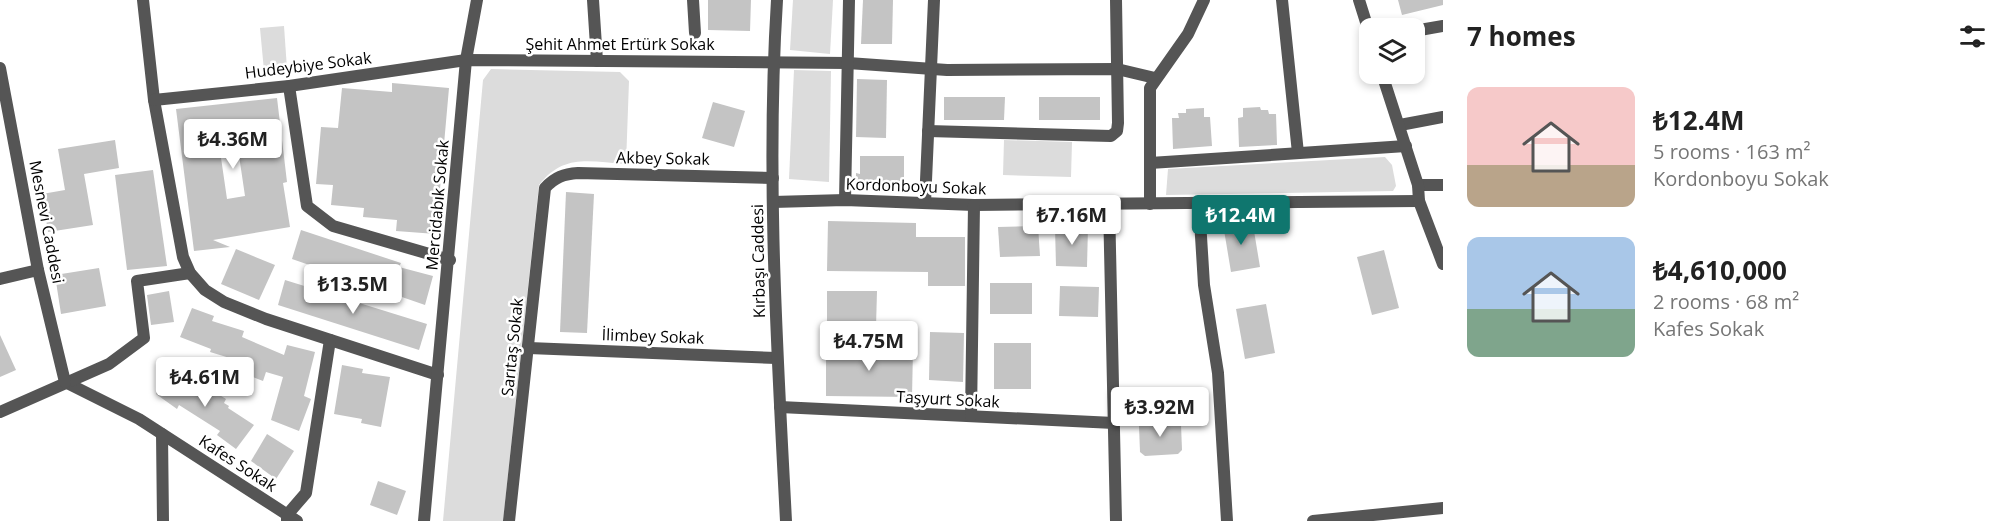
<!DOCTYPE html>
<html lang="en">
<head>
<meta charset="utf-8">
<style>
	body { margin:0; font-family:"Open Sans",sans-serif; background:#f6f6f6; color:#222; height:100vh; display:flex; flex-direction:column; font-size:22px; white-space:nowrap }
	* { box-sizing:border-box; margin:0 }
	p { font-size:20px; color:#767676 }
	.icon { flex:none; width:33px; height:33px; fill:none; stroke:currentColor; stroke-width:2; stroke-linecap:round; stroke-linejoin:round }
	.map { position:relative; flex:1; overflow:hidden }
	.side { display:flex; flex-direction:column; background:#fff; width:570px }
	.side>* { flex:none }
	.tools { position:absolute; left:1359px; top:18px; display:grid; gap:12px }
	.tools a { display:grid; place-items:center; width:66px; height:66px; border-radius:12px; background:#fff; box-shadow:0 3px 9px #0003; font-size:30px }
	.price { position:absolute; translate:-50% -51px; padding:0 14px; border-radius:6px; background:#fff; color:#222; font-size:20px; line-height:39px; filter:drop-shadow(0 2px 3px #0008) }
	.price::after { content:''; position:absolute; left:50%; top:36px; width:18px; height:14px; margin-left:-9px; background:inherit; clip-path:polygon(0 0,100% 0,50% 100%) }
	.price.active { background:#0f766e; color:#fff }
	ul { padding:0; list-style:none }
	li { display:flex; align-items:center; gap:18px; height:150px; padding:0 24px }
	li span { display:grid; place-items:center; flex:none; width:168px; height:120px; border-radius:12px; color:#555 }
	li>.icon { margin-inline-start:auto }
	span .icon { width:72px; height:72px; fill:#fffc; stroke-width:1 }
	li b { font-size:26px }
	h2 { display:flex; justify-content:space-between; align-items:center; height:72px; padding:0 24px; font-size:26px }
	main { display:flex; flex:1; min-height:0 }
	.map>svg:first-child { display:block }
	.green { fill:#dcdcdc }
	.building { fill:#c4c4c4; fill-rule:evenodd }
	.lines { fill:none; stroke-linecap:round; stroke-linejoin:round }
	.minor { stroke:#555; stroke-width:12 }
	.tertiary { stroke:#555; stroke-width:12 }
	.labels { text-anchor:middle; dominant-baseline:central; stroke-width:5; stroke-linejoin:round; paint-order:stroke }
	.street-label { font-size:16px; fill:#000; stroke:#fff }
</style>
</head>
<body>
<main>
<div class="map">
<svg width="1443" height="521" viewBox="0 0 1443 521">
	<rect width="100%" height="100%" fill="#fff"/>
	<g class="green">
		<polygon points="793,0 833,0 830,54 790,50"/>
		<polygon points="284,26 287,69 264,71 260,28"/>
		<path d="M 491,69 L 620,72 L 629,81 L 626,164 C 590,162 564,153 539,185 L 503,521 L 443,521 L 483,80 Z"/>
		<polygon points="794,70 831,71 829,182 789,179"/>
		<polygon points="1004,140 1072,142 1071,177 1003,175"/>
		<polygon points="1385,157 1392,165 1396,186 1393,191 1166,195 1168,169"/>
	</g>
	<g class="building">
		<polygon points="708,0 751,0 750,31 708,30"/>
		<polygon points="863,0 893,0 892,44 861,44"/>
		<polygon points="1398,0 1443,0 1443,5 1402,15"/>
		<polygon points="857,79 887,80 886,138 856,137"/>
		<polygon points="392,83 449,88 436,234 396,231 397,220 363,217 364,208 331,205 333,185 316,184 321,127 338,128 342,88 392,92"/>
		<polygon points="944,97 1005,97 1004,120 944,120"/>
		<rect x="1039" y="97" width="61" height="23"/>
		<path d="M 277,98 L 287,182 L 283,183 L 290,227 L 213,240 L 230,247 L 194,251 L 176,109 ZM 237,142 L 245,196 L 227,199 L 219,144 Z"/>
		<polygon points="713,102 745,111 734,147 702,138"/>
		<polygon points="1260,107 1261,110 1268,110 1269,114 1276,114 1277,145 1239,147 1238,118 1243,117 1243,108"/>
		<polygon points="1204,108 1204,117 1210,117 1212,146 1173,149 1172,118 1179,118 1178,113 1186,113 1186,109"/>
		<polygon points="115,140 119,168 84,174 93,225 48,232 42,194 65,190 58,149"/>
		<polygon points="860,156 904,156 904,188 862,188 862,183 856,183 856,173 860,174"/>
		<polygon points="153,170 167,266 127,270 115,175"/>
		<polygon points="566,192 594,194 587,333 560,332"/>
		<polygon points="1252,219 1260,267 1231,272 1223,224"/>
		<polygon points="828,221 916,223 916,237 965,237 965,286 928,286 928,272 827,271"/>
		<polygon points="1038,226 1040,256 1000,257 998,227"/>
		<polygon points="1088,226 1087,267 1056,266 1055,227"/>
		<polygon points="301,230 401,263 399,267 433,276 425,305 292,259"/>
		<polygon points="236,249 275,265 259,300 221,284"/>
		<polygon points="1384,250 1399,308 1372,315 1357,257"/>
		<polygon points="99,268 106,306 61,314 55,275"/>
		<polygon points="285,280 427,324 419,350 278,305"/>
		<rect x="990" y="283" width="42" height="31"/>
		<polygon points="1060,286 1099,287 1098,317 1059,316"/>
		<polygon points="169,291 174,322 151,325 147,295"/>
		<polygon points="827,291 877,291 876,327 827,325"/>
		<polygon points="1266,304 1275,353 1245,359 1236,309"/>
		<polygon points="192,308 214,316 212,321 244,331 242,337 284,355 287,345 315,352 304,396 311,399 299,431 271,420 283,377 266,372 263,381 240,372 243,362 210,352 211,349 180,337"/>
		<polygon points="930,332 964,333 963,382 929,380"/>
		<polygon points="0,335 16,370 0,377"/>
		<rect x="994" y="343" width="37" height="46"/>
		<polygon points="826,347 913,349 912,397 826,396"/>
		<polygon points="342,365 363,369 362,373 390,377 381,427 361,423 362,419 334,414"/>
		<polygon points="173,369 202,390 205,386 226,399 224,403 229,406 228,408 254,425 236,449 217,435 220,431 179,405 177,409 156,394"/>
		<polygon points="1174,420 1181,424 1182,450 1178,454 1145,456 1140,452 1139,426 1147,421"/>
		<polygon points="267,434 294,451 276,479 251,461"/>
		<polygon points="378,481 406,491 397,515 370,505"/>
	</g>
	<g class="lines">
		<g class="minor">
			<polyline points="143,0 154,100 183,257 190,273 205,290 224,302 266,319 438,375"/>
			<polyline points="593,0 597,61"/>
			<polyline points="693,0 695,33"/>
			<polyline points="1282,0 1298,153"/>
			<polyline points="1414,31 1443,26"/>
			<polyline points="289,86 307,206 333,226 450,260"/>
			<polyline points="154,100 289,86 466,60 848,63 947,70 1117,69 1155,78"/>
			<polyline points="1400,125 1443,117"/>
			<polyline points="928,131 1111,136 1117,131 1118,123 1116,0"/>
			<polyline points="1150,163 1406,146"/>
			<polyline points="1418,185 1443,185"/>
			<polyline points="845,200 849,0"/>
			<polyline points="773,202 845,200 974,205 1419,201"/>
			<polyline points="925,203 934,0"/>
			<polyline points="1109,204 1116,521"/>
			<polyline points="1150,204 1150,88 1188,34 1204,0"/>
			<polyline points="1199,204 1204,285 1218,373 1227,521"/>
			<polyline points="0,279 38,270"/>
			<polyline points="529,348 776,358"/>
			<polyline points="65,382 139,419 297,521"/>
			<polyline points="780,407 1114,423"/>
			<polyline points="0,412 109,364 144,338 137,281 190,273"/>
			<polyline points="971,416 974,205"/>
			<polyline points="162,434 163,521"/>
			<polyline points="287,521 287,515 306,493 330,340"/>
			<polyline points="424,521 466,60 477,0"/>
			<path d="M 509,521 L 545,188 C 555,177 564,174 578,173 L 773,178"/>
			<polyline points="1313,521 1443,508"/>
		</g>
		<g class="tertiary">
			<path d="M 777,0 C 766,173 777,348 786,521"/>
			<polyline points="1359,0 1370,35"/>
			<polyline points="0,68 38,270 65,382"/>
			<polyline points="1382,74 1418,185 1419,201 1443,264"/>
		</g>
	</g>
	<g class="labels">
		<g class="street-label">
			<text x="620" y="44">Şehit Ahmet Ertürk Sokak</text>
			<text transform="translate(308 65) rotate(-7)">Hudeybiye Sokak</text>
			<text transform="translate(663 158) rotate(1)">Akbey Sokak</text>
			<text transform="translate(916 186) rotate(2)">Kordonboyu Sokak</text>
			<text transform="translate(437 205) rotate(-85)">Mercidabık Sokak</text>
			<text transform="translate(47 222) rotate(79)">Mesnevi Caddesi</text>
			<text transform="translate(758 261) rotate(-91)">Kırbaşı Caddesi</text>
			<text transform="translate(653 336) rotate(2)">İlimbey Sokak</text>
			<text transform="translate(512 347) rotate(-84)">Sarıtaş Sokak</text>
			<text transform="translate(948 399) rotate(3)">Taşyurt Sokak</text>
			<text transform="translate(238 463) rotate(33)">Kafes Sokak</text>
		</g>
	</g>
</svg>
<div class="tools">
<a><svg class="icon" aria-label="layers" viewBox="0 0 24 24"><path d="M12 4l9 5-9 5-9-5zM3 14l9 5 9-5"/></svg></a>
</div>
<b class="price" style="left:233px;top:170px">₺4.36M</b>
<b class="price" style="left:1072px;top:246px">₺7.16M</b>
<b class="price active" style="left:1241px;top:246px">₺12.4M</b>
<b class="price" style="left:353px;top:315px">₺13.5M</b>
<b class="price" style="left:869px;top:372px">₺4.75M</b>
<b class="price" style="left:205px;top:408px">₺4.61M</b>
<b class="price" style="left:1160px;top:438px">₺3.92M</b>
</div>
<section class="side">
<h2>7 homes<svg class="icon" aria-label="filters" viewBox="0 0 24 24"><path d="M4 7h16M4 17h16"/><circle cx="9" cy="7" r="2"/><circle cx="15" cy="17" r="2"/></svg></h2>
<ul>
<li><span style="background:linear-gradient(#f6c9c9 65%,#b9a48a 0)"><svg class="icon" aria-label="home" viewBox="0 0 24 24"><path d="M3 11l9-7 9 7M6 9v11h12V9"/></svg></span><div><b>₺12.4M</b><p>5 rooms · 163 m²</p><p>Kordonboyu Sokak</p></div></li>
<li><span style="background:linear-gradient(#a9c7e8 60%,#7fa58c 0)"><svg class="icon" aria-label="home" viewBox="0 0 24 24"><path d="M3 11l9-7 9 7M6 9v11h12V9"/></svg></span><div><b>₺4,610,000</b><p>2 rooms · 68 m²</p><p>Kafes Sokak</p></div></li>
</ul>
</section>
</main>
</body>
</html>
